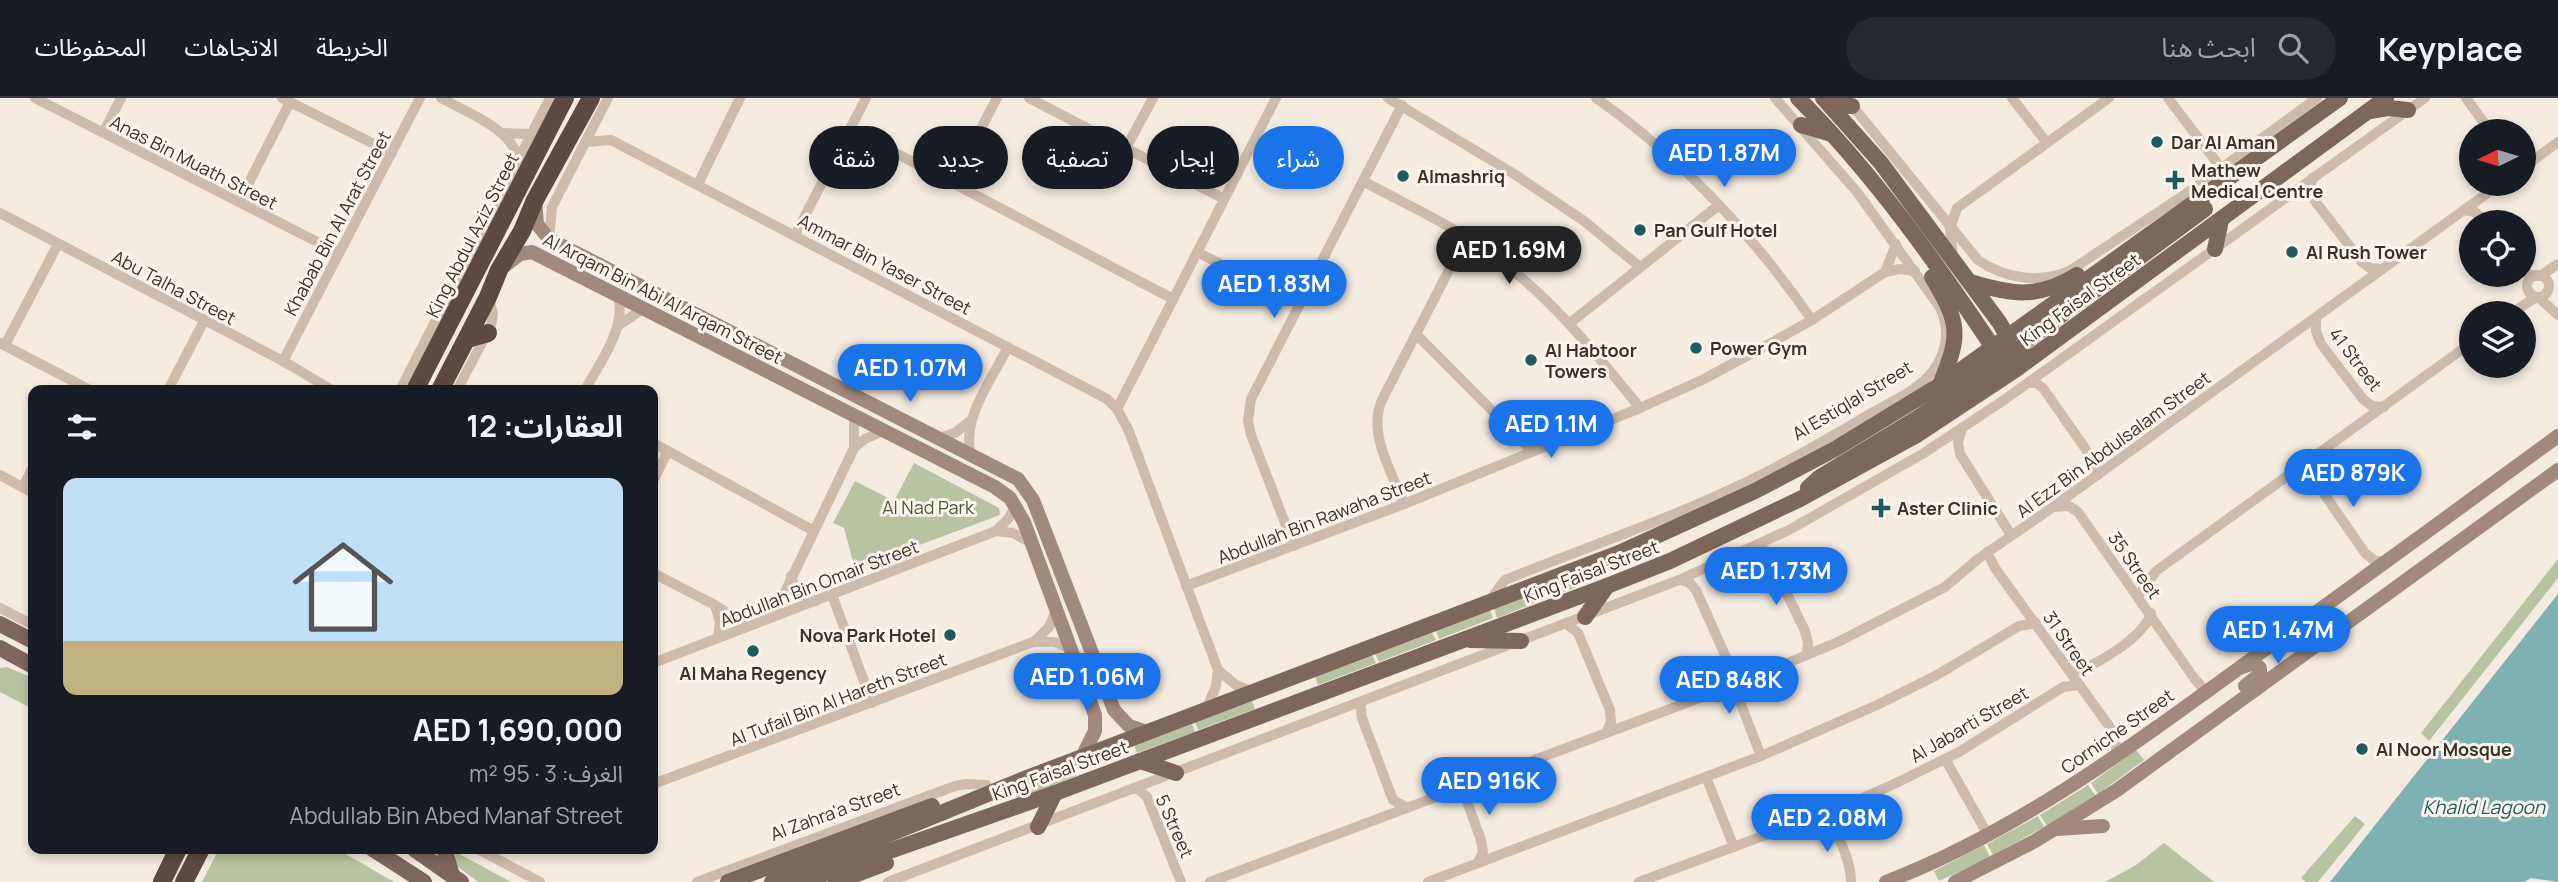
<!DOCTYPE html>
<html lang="ar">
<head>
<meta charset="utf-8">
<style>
	body { margin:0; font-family:Manrope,"Noto Sans Arabic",sans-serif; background:#242831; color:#f1f3f6; direction:rtl; height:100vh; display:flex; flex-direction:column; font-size:26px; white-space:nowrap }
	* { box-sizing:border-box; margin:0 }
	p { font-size:23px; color:#9ea1a6 }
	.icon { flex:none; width:38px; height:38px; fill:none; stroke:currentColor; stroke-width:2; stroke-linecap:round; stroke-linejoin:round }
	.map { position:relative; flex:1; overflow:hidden; direction:ltr }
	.sheet { position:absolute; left:28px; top:287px; width:630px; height:469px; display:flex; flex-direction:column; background:#171b24; border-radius:14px; box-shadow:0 4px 10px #0003; direction:rtl }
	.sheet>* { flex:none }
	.banner { position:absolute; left:679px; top:28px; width:665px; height:63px; direction:rtl; display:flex; gap:14px }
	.needle { width:46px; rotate:265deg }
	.tools { position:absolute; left:2459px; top:21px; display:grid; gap:14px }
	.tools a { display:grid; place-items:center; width:77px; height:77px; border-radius:50%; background:#171b24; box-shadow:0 4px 10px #0003; font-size:35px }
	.price { position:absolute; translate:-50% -60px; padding:0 16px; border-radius:24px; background:#1a73e8; color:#fff; font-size:23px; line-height:46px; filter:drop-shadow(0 2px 4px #0008) }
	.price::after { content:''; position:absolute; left:50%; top:42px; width:21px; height:16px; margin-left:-10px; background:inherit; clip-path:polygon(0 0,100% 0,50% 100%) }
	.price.selected { background:#222; color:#fff }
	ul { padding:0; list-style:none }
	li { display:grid; align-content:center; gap:14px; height:371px; padding:0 35px }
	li+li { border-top:2px solid #363941 }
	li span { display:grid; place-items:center; height:217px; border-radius:14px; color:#555 }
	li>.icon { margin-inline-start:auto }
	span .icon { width:126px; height:126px; fill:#fffc; stroke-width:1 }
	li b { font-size:30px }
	h2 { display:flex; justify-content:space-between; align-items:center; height:84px; padding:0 35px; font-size:30px }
	.tag { padding:0 24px; border-radius:32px; background:#171b24; box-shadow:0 4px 10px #0003; font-size:24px; line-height:63px }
	.tag.selected { background:#1a73e8; color:#fff }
	header { display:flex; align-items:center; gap:42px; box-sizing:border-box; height:98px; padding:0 35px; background:#171b24; border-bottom:2px solid #363941 }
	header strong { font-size:33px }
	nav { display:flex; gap:38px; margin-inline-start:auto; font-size:24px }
	.search { width:490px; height:63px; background:#242831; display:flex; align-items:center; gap:18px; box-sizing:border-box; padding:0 24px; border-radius:38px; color:#9ea1a6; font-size:26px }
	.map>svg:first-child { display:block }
	.green { fill:#b8c4a0 }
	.water { fill:#7fb0b2 }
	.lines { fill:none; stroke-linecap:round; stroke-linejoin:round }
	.street { stroke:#cdbbac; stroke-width:10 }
	.secondary { stroke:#a18a7d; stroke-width:14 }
	.primary { stroke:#7d675c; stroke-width:16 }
	.highway { stroke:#5c4a42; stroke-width:18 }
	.poi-dot { fill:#1f5a5e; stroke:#fbf5ee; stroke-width:2.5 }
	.labels { text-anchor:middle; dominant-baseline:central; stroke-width:6; stroke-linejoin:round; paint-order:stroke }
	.poi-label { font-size:18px; font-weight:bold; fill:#3b302b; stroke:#fbf5ee; text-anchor:start }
	.street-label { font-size:18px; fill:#3b302b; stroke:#fbf5ee }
	.park-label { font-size:18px; fill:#4a5a2e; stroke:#fbf5ee }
	.water-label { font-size:19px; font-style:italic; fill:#1f5a5e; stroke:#fbf5ee }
</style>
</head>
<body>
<header>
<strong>Keyplace</strong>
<div class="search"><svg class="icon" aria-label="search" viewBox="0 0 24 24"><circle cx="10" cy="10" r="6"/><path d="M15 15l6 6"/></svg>ابحث هنا</div>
<nav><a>الخريطة</a><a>الاتجاهات</a><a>المحفوظات</a></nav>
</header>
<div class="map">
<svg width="2558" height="784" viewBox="0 0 2558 784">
	<rect width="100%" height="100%" fill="#f4ebe1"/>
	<g class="green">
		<polygon points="914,365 999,410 1000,417 855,471 844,430 833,425 855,383 894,403"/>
		<polygon points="2558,461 2558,480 2429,643 2421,635"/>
		<polygon points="1602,470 1605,478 1554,498 1551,489"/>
		<polygon points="1547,491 1550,499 1497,520 1494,510"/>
		<polygon points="1490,512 1493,520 1439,541 1436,533"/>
		<polygon points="1432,535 1436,542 1379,564 1375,556"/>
		<polygon points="1372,557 1376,565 1318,587 1315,578"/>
		<polygon points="7,569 33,580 33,611 0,594 0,570"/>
		<polygon points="1252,603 1255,611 1198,632 1195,624"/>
		<polygon points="1192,626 1195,634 1137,655 1134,647"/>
		<polygon points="2136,652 2144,662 2098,696 2091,685"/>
		<polygon points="1074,670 1076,678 1017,701 1014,693"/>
		<polygon points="2088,687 2095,697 2047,728 2040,717"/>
		<polygon points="2038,718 2044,729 1993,757 1987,746"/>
		<polygon points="2355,718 2365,726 2318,784 2306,784 2301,780"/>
		<polygon points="2164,745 2214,784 2105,784 2136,767"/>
		<polygon points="1984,747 1990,759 1939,783 1934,773"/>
		<polygon points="219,751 337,751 394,784 202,784"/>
		<polygon points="454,753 511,784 478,784 454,766"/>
	</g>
	<polygon class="water" points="2558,496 2558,784 2531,780 2524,784 2330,784"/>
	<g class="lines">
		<g class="street">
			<polyline points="35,0 339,155"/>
			<polyline points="282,0 392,55"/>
			<path d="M 441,0 C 466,14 515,32 518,63"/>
			<polyline points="1029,0 1224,101"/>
			<polyline points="1388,0 1511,74 1584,123 1640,169"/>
			<path d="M 1596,0 C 1680,59 1753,137 1812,222"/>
			<polyline points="2012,0 2047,45"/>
			<polyline points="2168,0 2221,70"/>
			<polyline points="2466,0 2490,33"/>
			<path d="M 1850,5 L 1978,162 C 2005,181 2041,186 2071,172 L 2193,91 L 2317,0"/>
			<polyline points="850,31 1173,201"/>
			<polyline points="103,35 121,0"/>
			<polyline points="502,35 531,36"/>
			<polyline points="586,44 611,42 1107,301 1117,311 1128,331 1218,572 1236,587 1251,593"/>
			<polyline points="1126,50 1153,0"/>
			<polyline points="2524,69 2558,44"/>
			<polyline points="2312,80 2310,92 2315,103 2361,163 2370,170 2382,171"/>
			<path d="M 1363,83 C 1405,106 1450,126 1489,154 C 1549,197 1594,253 1640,310"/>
			<polyline points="952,85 997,0"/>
			<polyline points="698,86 740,0"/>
			<polyline points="239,104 290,4"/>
			<polyline points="2464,112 2475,114 2487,124"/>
			<polyline points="0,115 283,263 332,292"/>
			<polyline points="795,137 866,0"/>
			<polyline points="549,141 552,109 608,0"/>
			<polyline points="1197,154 1300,206"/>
			<polyline points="1953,158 1950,130 1957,110 2109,0"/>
			<polyline points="2524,173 2530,177 2537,178"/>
			<polyline points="1885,174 1896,146"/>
			<circle cx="2538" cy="188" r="11"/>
			<polyline points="2540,178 2558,166"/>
			<polyline points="2538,199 2558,217"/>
			<polyline points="2512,215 2536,199"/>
			<polyline points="2316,220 2316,233 2321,246 2363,301 2372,308 2384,309"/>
			<polyline points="1570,225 1719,107"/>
			<polyline points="619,227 644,210"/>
			<polyline points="1416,236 1532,353"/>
			<polyline points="0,245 90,292"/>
			<polyline points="5,247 58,146"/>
			<polyline points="283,263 420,0"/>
			<polyline points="2028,285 2036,285 2043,290 2096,366 2097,377"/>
			<polyline points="168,292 204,223"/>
			<polyline points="400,292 550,0"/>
			<polyline points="457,292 491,228 493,216 489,200"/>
			<path d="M 585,292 C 600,264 627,230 618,197"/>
			<polyline points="1117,311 1276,0"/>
			<polyline points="1962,331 1958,344 1960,356 2011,437"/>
			<polyline points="938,340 955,335 970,323"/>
			<polyline points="653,345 814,433"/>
			<polyline points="854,350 865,341 883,333"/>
			<path d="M 971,358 C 961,320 992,281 1008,249"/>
			<polyline points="2310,363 2309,374 2365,455 2375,463 2387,463"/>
			<polyline points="0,377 33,395"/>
			<polyline points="653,383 668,353"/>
			<polyline points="23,389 33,369"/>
			<path d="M 1404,406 C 1392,374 1366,334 1383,300 L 1466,139"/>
			<polyline points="2054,409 2069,408 2078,414 2194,580 2206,594"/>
			<polyline points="996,433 1013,435 1031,445"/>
			<polyline points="1294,448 1251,337 1248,323 1251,301 1402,7"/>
			<polyline points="1754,449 1763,451 1768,457 1805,533 1808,545 1807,557"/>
			<polyline points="1987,454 1995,470 2112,632 2116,647 2116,658"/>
			<polyline points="653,475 715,507 747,528"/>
			<path d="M 791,478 C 794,492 803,499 816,503"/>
			<polyline points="1680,482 1689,484 1696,492 1729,566 1730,579 1723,591"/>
			<polyline points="1186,488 1404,406 1640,310 1704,281 1771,245 1812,222 1885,174 1900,171 1915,173"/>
			<polyline points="832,497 872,605"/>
			<polyline points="2138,498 2156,473 2471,245"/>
			<path d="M 1493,503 L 1495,495 L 1505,482 C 1584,450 1665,423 1742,386 C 1783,367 1824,343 1863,320 C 1886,306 1917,294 1933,273 C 1948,253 1950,229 1939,208 L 1857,94 L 1775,0"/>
			<polyline points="715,507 720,524 718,540"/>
			<polyline points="0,510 33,527"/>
			<polyline points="773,519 854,350 854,319"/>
			<polyline points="1567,526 1578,535 1610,612 1611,624 1606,635"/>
			<polyline points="1034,544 1049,529 1056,513"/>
			<polyline points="653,565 996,433 1008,421 1016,407"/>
			<path d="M 2071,574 C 2093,571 2145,538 2151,515"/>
			<polyline points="1742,584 1737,596 1761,658"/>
			<polyline points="1360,604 1362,620 1393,702 1407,710"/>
			<polyline points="1207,610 1216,588 1218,572"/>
			<polyline points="1945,661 1988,737"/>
			<polyline points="1706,679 1734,749"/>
			<polyline points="653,686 1033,544 1055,544 1070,550"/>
			<polyline points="1133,690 1139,692 1147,699 1181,784"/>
			<polyline points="1454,692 1465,698 1481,742 1483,754 1478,765"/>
			<path d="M 1817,718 C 1837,724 1851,765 1851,784"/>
			<polyline points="478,751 540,784"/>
			<polyline points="697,784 955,688 966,686 987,687"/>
			<polyline points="888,784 1679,482 1789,432 1924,355 2004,302 2425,0"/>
			<polyline points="1210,784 1742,584 1838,544 1945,489 1978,461 2053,409 2500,86"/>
			<polyline points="1428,784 1761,658 1877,607 1937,577 2019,528 2036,525"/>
			<polyline points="1639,784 1849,706 1894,686 1959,654 2063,589 2079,587"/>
		</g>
		<g class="secondary">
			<polyline points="535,102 537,126 549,141 1018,381 1033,402 1114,612 1129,628 1147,634"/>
			<polyline points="503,169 520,156 532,154 995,389 1010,400 1024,424 1095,617 1095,633 1082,659"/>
			<polyline points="2242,569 2254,565 2260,570 2260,576 2245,588"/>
			<polyline points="2057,731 2103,728"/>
			<path d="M 1886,784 C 2016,734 2129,650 2242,568 C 2347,492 2453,415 2558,338"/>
			<polyline points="1955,784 2035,743 2117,692 2558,372"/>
		</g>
		<g class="primary">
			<path d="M 1798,0 C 1875,77 1938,167 1998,257"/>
			<polyline points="1830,7 1852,8"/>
			<polyline points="2370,13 2388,10 2408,12"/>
			<polyline points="1801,27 1832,36"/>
			<polyline points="2215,151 2221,122"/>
			<path d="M 1932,179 C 1960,226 1961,236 1940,287"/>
			<path d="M 1970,184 C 2012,197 2038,201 2077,177"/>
			<polyline points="2015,269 2017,256 2026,243 2205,111"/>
			<path d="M 1808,390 L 1820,379 L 1919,319 L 2002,262 C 2014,249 2008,238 1999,224 L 1881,65 L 1823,0"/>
			<polyline points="1585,519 1607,488"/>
			<polyline points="0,526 33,543"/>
			<polyline points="1470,542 1521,543"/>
			<polyline points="0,550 33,568"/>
			<polyline points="1140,663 1176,675"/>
			<polyline points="1038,729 1055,695"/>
			<polyline points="373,751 424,784"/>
			<polyline points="414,751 461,784"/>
			<polyline points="444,751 452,777"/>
			<polyline points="728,784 932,708"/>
			<polyline points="772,784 1027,680 1619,455 1755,393 1835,351 1940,287 2340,0"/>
			<polyline points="801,784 1055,695 1607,488 1670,463 1800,401 1915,338 2015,272 2386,0"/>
			<polyline points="836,784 886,765"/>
		</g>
		<g class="highway">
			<polyline points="467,241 488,235"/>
			<polyline points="415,292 565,0"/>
			<polyline points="440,292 488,199 499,172 522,133 535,102 591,0"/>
			<polyline points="162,784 178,751"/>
			<polyline points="184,784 201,751"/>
		</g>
	</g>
	<g class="poi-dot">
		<circle cx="2157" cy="44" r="7"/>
		<circle cx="1403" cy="78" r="7"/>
		<path d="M2171.5 71.5h7v7h7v7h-7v7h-7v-7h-7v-7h7z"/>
		<circle cx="1640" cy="132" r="7"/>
		<circle cx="2292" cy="154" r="7"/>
		<circle cx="1696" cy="250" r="7"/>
		<circle cx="1531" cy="262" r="7"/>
		<path d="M1877.5 399.5h7v7h7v7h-7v7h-7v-7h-7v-7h7z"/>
		<circle cx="950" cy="537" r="7"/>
		<circle cx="753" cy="553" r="7"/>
		<circle cx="2362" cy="651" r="7"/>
	</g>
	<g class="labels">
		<g class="poi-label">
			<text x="2171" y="44">Dar Al Aman</text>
			<text x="2191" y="72">Mathew<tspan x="2191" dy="21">Medical Centre</tspan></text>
			<text x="1417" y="78">Almashriq</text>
			<text x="1654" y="132">Pan Gulf Hotel</text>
			<text x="2306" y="154">Al Rush Tower</text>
			<text x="1710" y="250">Power Gym</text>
			<text x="1545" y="252">Al Habtoor<tspan x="1545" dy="21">Towers</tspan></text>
			<text x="1897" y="410">Aster Clinic</text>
			<text x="936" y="537" text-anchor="end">Nova Park Hotel</text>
			<text x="753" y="575" text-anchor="middle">Al Maha Regency</text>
			<text x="2376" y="651">Al Noor Mosque</text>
		</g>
		<g class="street-label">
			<text transform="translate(194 64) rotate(27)">Anas Bin Muath Street</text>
			<text transform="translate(337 125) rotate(-62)">Khabab Bin Al Arat Street</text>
			<text transform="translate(472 137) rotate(-63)">King Abdul Aziz Street</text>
			<text transform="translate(885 166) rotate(28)">Ammar Bin Yaser Street</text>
			<text transform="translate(174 189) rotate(28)">Abu Talha Street</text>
			<text transform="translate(663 200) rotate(27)">Al Arqam Bin Abi Al Arqam Street</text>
			<text transform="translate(2080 201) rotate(-36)">King Faisal Street</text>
			<text transform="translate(2356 261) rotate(53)">41 Street</text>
			<text transform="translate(1852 302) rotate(-31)">Al Estiqlal Street</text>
			<text transform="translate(2113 346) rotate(-36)">Al Ezz Bin Abdulsalam Street</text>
			<text transform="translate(1324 419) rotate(-21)">Abdullah Bin Rawaha Street</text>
			<text transform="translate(2135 467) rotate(55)">35 Street</text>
			<text transform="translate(1591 473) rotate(-21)">King Faisal Street</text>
			<text transform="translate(819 485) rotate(-21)">Abdullah Bin Omair Street</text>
			<text transform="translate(2069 545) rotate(55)">31 Street</text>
			<text transform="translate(838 601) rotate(-21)">Al Tufail Bin Al Hareth Street</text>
			<text transform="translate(1969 626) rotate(-30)">Al Jabarti Street</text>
			<text transform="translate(2117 633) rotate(-35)">Corniche Street</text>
			<text transform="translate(1060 672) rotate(-20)">King Faisal Street</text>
			<text transform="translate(835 713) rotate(-20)">Al Zahra'a Street</text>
			<text transform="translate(1175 728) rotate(66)">5 Street</text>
		</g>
		<g class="park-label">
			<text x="928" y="409">Al Nad Park</text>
		</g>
		<g class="water-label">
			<text x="2484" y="709">Khalid Lagoon</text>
		</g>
	</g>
</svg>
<div class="tools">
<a><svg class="needle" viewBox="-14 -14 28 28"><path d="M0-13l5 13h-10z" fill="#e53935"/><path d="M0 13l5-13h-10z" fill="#9ea1a6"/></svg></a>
<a><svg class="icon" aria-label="locate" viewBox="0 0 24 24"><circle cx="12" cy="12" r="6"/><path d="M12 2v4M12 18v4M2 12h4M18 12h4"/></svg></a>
<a><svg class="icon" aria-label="layers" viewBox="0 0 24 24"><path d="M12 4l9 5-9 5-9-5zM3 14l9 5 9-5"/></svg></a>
</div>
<b class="price" style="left:1724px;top:91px">AED 1.87M</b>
<b class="price selected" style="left:1509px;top:188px">AED 1.69M</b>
<b class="price" style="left:1274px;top:222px">AED 1.83M</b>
<b class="price" style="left:910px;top:306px">AED 1.07M</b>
<b class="price" style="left:1551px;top:362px">AED 1.1M</b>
<b class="price" style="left:2353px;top:411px">AED 879K</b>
<b class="price" style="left:1776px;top:509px">AED 1.73M</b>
<b class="price" style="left:2278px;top:568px">AED 1.47M</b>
<b class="price" style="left:1087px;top:615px">AED 1.06M</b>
<b class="price" style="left:1729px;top:618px">AED 848K</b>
<b class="price" style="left:1489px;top:719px">AED 916K</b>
<b class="price" style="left:1827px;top:756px">AED 2.08M</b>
<div class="banner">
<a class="tag selected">شراء</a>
<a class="tag">إيجار</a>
<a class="tag">تصفية</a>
<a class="tag">جديد</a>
<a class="tag">شقة</a>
</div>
<section class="sheet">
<h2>العقارات: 12<svg class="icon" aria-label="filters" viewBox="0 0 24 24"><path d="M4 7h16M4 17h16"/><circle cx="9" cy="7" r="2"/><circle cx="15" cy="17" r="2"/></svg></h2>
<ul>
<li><span style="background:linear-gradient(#bfe0f5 75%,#c2b280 0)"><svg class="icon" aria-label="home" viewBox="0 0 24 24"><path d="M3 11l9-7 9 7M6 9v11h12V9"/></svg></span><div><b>AED 1,690,000</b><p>الغرف: 3 · 95 m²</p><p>Abdullab Bin Abed Manaf Street</p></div></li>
</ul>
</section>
</div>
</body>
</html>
